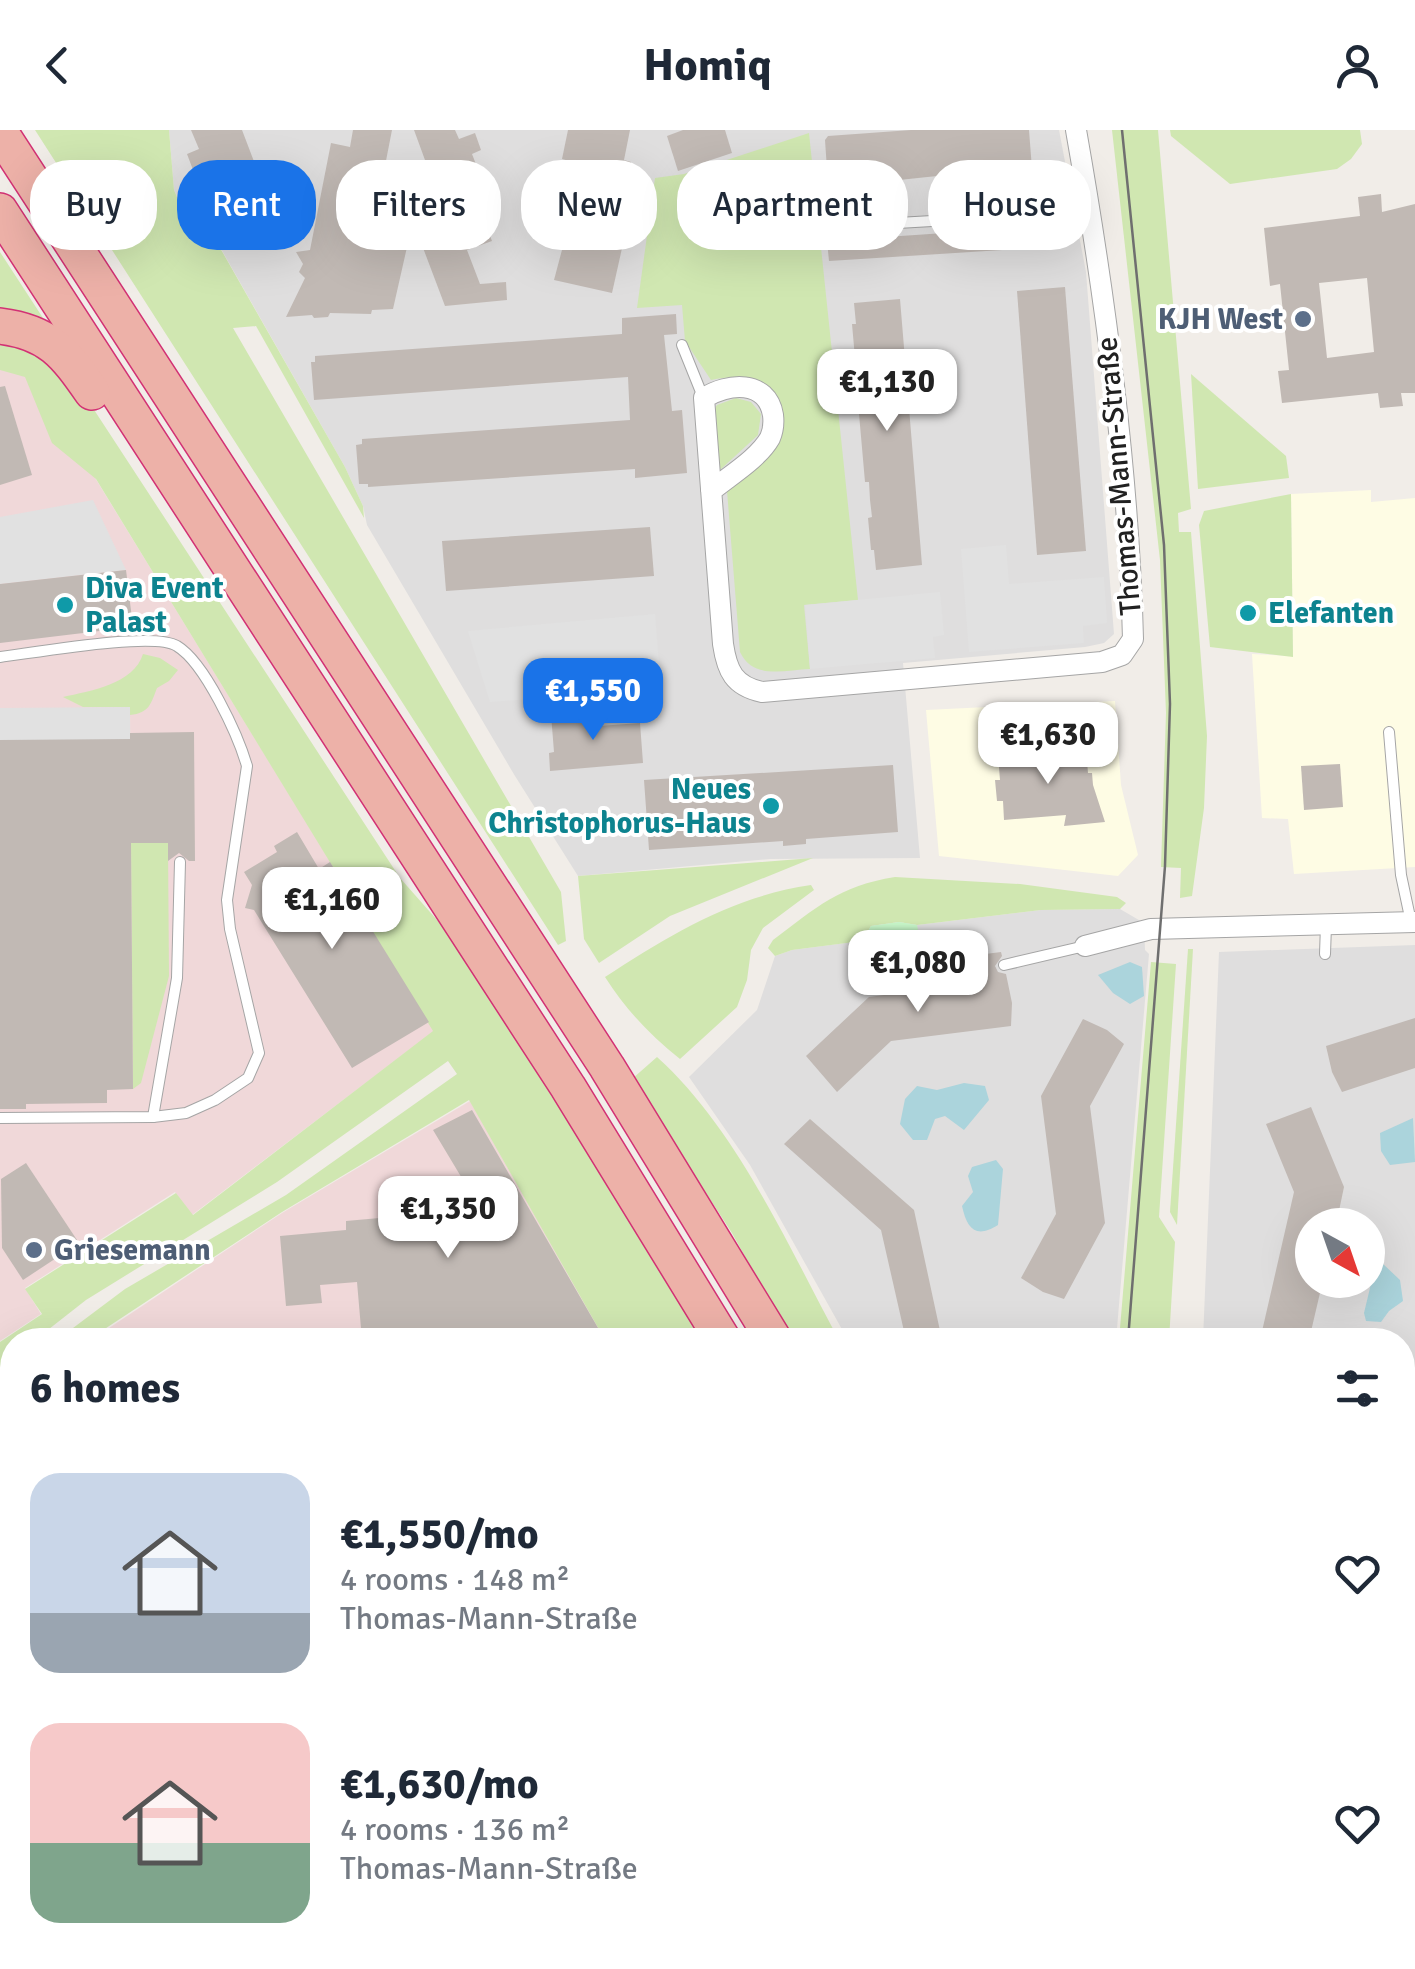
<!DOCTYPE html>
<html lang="en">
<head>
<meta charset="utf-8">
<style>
	body { margin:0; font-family:Signika,sans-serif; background:#f6f6f7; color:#1f2937; height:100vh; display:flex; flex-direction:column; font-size:38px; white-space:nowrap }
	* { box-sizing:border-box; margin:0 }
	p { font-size:32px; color:#747a83 }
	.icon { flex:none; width:55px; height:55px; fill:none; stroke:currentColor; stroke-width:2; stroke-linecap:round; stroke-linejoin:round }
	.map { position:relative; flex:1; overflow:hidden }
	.details { position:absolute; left:0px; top:1198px; width:1415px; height:642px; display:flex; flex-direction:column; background:#fff; border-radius:40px 40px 0 0; box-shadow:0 10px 40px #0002 }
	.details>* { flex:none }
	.top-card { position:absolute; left:30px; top:30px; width:1355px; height:90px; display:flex; gap:20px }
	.needle { width:65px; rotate:140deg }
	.controls { position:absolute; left:1295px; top:1078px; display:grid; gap:20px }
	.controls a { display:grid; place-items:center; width:90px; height:90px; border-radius:50%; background:#fff; box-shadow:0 10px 40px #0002; font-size:50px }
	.price { position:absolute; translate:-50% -85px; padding:0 22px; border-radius:20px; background:#fff; color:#222; font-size:32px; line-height:65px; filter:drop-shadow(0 2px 5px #0008) }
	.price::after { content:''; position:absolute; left:50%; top:60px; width:30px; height:22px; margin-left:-15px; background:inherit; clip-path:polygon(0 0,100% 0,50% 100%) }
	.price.active { background:#1a73e8; color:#fff }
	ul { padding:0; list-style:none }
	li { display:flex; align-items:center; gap:30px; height:250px; padding:0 30px }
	li span { display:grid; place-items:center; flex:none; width:280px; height:200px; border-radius:30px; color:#555 }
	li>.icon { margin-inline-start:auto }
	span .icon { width:120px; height:120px; fill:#fffc; stroke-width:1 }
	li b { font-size:42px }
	h2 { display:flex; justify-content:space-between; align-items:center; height:120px; padding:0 30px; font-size:42px }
	.chip { padding:0 35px; border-radius:40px; background:#fff; box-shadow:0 10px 40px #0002; font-size:35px; line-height:90px }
	.chip.active { background:#1a73e8; color:#fff }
	header { display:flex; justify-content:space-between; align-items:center; height:130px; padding:0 30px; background:#fff; font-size:45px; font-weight:800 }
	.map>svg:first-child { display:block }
	.residential { fill:#dfdede; fill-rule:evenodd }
	.commercial { fill:#f0d8d9 }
	.education { fill:#fefce4 }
	.grass { fill:#d0e7b1 }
	.park { fill:#c8f7c9 }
	.parking { fill:#e1e1e1 }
	.water { fill:#abd4dc }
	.building { fill:#c1b9b4; fill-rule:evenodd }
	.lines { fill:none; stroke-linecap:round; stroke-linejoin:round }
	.service-casing { stroke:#a5a5a5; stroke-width:12 }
	.minor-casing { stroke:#a5a5a5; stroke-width:22 }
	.primary-casing { stroke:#955c08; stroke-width:35 }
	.trunk-casing { stroke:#d23174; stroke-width:38 }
	.service { stroke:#fff; stroke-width:10 }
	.minor { stroke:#fff; stroke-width:20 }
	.primary { stroke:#f7cea6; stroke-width:32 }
	.trunk { stroke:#edb1a8; stroke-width:35 }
	.tram { stroke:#6f6f6f; stroke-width:2.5 }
	.service-dot { fill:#5c6f8a; stroke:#fff; stroke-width:4 }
	.culture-dot { fill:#0f9aa8; stroke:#fff; stroke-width:4 }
	.labels { text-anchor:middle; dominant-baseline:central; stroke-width:8; stroke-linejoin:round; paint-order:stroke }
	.service-label { font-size:30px; font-weight:bold; fill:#4e5e75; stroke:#fff; text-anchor:end }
	.street-label { font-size:30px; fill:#212121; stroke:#fff }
	.culture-label { font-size:30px; font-weight:bold; fill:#0d838f; stroke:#fff; text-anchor:start }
</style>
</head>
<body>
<header><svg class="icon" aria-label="back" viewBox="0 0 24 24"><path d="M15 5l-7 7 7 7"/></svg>Homiq<svg class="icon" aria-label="person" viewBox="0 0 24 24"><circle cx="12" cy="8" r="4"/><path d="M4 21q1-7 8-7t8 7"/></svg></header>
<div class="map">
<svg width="1415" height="1839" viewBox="0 0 1415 1839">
	<rect width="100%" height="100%" fill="#f1ede8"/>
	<g class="residential">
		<polygon points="169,0 1059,0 1086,142 1114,504 1104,513 1085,517 903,533 920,728 770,729 578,746 515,646 367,395 363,376 345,337 208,96 192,101 174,60"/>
		<polygon points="1120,779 1144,793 1145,820 1149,824 1116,1210 848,1210 750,1035 689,947 757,880 775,826 792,820 861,811 871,796 899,792 917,795 1041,780"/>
		<path d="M 1415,815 L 1415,1401 L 1403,1403 L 1402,1210 L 1203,1210 L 1219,822 ZM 1312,1095 L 1368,1095 L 1368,1150 L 1312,1150 Z"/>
		<polygon points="1415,1478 1415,1839 1157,1839 1155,1828 1402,1828 1402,1479"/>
	</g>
	<g class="commercial">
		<polygon points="0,234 29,240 434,901 192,1085 175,1062 25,1158 41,1184 0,1211"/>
		<polygon points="470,971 605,1210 91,1210 282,1083"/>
		<polygon points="12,1289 12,1828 830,1828 823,1839 0,1839 0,1297"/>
	</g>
	<g class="education">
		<polygon points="1371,360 1371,372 1415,368 1415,737 1294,744 1288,689 1262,688 1252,524 1293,526 1291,364"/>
		<polygon points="1115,571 1121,655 1138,725 1118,746 939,726 926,580"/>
	</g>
	<g class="grass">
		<polygon points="35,0 169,0 174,60 191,100 207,95 345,337 363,376 364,388 256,196 233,198 561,762 566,811 558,815"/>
		<polygon points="1112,0 1158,0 1191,379 1178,383 1179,402 1191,402 1207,606 1204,678 1192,766 1180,768 1181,738 1161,737 1166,583 1160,430"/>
		<polygon points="1170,0 1360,0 1362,14 1351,29 1337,39 1230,54 1171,6"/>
		<path d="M 809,3 L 858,470 L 804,475 L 810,539 C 784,540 753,550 740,522 L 727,361 C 744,347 769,332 778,312 C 800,264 751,239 711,250 L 685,211 L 682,175 L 637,178 L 655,48 L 684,44 Z"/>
		<polygon points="0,122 43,188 0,180"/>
		<polygon points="0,205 70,243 400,748 452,807 626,1079 704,1210 605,1210 469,970 282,1082 88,1210 57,1210 125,1159 286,1065 457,944 448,931 277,1052 86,1170 35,1210 12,1210 12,1228 0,1237 0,1212 42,1184 25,1159 176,1063 193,1085 433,901 96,349 52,313 25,247 0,240"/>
		<polygon points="1191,244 1286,326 1289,348 1198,359"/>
		<polygon points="736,268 751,272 761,284 758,305 721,339 715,339 713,281 717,275"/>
		<polygon points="1291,364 1293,527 1210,517 1199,395 1204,381"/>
		<path d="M 143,524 L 160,528 L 178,540 L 169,551 L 157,558 C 151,573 150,583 130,585 L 129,577 L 83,577 L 63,567 C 90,561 134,554 143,524 Z"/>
		<polygon points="131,713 168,713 169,846 141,953 133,959"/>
		<polygon points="813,728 670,786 599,833 584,809 578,746"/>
		<path d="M 895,747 L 1020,754 L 1117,767 L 1126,773 L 1120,779 L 1041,780 L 917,795 L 899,792 L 871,796 L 862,811 L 792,820 L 775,826 L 768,818 L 773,810 C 817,777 839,756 895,747 Z"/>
		<path d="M 811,755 L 814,760 L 763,798 L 751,820 L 747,850 L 737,877 L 680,929 C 650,905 626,880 605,847 C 669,805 734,766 811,755 Z"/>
		<polygon points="1188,819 1193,819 1177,1095 1170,1082"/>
		<polygon points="1151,832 1176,834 1159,1087 1175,1112 1169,1210 1119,1210"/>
		<path d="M 657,927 C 737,999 788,1116 839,1210 L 791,1210 L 732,1103 L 632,949 Z"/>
		<polygon points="830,1828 941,1828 944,1839 824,1839"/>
	</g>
	<polygon class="park" points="899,792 917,795 921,814 863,822 862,811 871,796"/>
	<g class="parking">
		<polygon points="93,370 126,440 0,454 0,387"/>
		<polygon points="1006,415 1009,454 1104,447 1107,493 1083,496 1084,513 969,522 961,419"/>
		<polygon points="940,462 944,505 933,507 935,528 810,539 805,475"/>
		<polygon points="655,484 661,559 490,572 468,501"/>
		<polygon points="130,577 131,675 0,677 0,578"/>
		<polygon points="92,1828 343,1828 344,1839 93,1839"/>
	</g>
	<g class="water">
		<polygon points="1130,832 1142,837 1144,866 1130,874 1113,863 1098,845"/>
		<polygon points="964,953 985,956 989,970 964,1000 945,986 935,989 927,1010 913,1010 900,994 905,969 917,956 937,960"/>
		<polygon points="1413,988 1415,1032 1390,1035 1381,1021 1380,1003"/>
		<path d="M 996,1030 L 1003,1039 L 998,1095 C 976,1109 967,1099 962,1076 L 973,1062 L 968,1046 L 972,1037 Z"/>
		<polygon points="1382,1133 1400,1150 1403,1171 1389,1181 1381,1192 1366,1191 1364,1183 1375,1137"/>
	</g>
	<g class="building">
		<polygon points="191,0 242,0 261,50 250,54 252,60 207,77 187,24 199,19"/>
		<polygon points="353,0 392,0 375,87 412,95 393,179 372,180 371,184 330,183 328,187 314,188 312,185 286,187 305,148 299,142 303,134 296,122 310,120 331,13 350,17"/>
		<polygon points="414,0 455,0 459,9 475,3 481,20 472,24 488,65 476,70 492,111 467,120 480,154 506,152 507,170 445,176 414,94 436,85 420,44 429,41"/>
		<polygon points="568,0 630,0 624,30 631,32 622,76 631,78 612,163 554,150 576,67 567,65 573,32 562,29"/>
		<polygon points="683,0 725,0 732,23 678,41 667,6"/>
		<polygon points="911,0 1029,0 1032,39 1027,39 1028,43 1015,44 956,48 956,44 861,54 828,54 825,10 828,6"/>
		<path d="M 1381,64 L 1382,82 L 1415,74 L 1415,263 L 1401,263 L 1403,276 L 1380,278 L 1378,263 L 1282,273 L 1278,241 L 1289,240 L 1280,154 L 1270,156 L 1264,98 L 1360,86 L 1358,67 ZM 1367,148 L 1374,222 L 1327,228 L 1319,153 Z"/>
		<polygon points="1048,96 1050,117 829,131 827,111"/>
		<polygon points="1065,157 1086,421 1037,425 1017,161"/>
		<polygon points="900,169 922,435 876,440 874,420 871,420 868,388 872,387 870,370 869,352 865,352 857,261 859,228 855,228 852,194 856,194 854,173"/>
		<polygon points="676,184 677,204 664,205 672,281 682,280 687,343 635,348 635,339 368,357 368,354 359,354 356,315 362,314 362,309 630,290 628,247 314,270 311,232 315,232 315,226 622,204 622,188"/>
		<polygon points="5,256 32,345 0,355 0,257"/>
		<polygon points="650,397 654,446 446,461 442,411"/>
		<polygon points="126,440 133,497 0,513 0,454"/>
		<polygon points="569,583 569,586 598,584 599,596 640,593 643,633 550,641 549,623 554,622 551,584"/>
		<polygon points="194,602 195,731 189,731 179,723 168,731 168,713 131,713 133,959 107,960 107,973 26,974 26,979 0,979 0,610 130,609 130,603"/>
		<polygon points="1086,619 1088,643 1092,643 1093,655 1105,692 1064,696 1066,685 1004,690 1003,671 997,671 995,650 1000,650 998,625"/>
		<polygon points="1340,634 1343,677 1304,680 1301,636"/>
		<polygon points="893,635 898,702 806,709 806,714 783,716 783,711 649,720 644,650"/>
		<polygon points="297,702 319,739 330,732 429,892 352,938 254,780 245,778 252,755 244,742 277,722 274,716"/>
		<polygon points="1001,822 1002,826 995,836 998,842 1006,844 1012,873 1011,896 891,911 837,962 806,926 869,867 936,858 931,831"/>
		<polygon points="1415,888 1415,938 1342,962 1332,942 1326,916"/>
		<polygon points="1083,889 1107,900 1124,914 1090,976 1105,1093 1064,1169 1043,1162 1021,1148 1056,1084 1041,966"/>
		<polygon points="1311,977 1344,1057 1336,1095 1312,1095 1312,1150 1323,1150 1309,1210 1260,1210 1294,1062 1266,994"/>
		<polygon points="472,980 605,1210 362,1210 357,1152 320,1155 322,1173 286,1176 280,1106 346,1100 346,1091 424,1084 422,1059 466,1055 433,1000"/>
		<polygon points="810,989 914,1080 942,1210 906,1210 881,1100 784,1014"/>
		<polygon points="26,1033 79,1113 23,1150 2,1118 1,1049"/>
	</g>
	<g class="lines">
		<defs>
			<g id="service">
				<polyline points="829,97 1089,82"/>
				<polyline points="682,215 703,267"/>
				<path d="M 0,527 C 33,523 154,501 177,516 C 205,533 238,605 247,636 L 227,770 L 230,799 L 259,923 L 248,948 L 215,970 L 186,983 L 153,987 L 0,988"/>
				<polyline points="1389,602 1401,745 1411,792"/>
				<polyline points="1325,824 1326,795"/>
				<polyline points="1004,835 1085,816"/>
				<polyline points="153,987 177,848 180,732"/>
			</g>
			<g id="minor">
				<path d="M 711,361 C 729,346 758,329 770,308 C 773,301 774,293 773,285 C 767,249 727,253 704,268 L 723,514 C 727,541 734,556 762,562 L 1102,532 L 1122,525 L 1133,509 C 1129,341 1105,165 1076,0"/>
				<polyline points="1085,816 1151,799 1415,792"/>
				<polyline points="1402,1439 1415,1438"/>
				<polyline points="0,1607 12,1606"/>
			</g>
			<polyline id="primary" points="1043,1828 1046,1839"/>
			<g id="trunk">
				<polyline points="0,2 607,937 774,1210"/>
				<polyline points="0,81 568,957 723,1210"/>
				<path d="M 0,196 C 49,202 65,223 92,262"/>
				<polyline points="969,1828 972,1839"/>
			</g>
		</defs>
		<use href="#service" class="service-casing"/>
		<use href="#minor" class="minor-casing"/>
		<use href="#primary" class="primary-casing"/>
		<use href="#trunk" class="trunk-casing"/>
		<use href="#service" class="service"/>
		<use href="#minor" class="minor"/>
		<use href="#primary" class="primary"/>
		<use href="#trunk" class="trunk"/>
		<g class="tram">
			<polyline points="1122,0 1164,415 1170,574 1165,736 1128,1210"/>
			<polyline points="1009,1828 1011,1839"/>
		</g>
	</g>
	<g class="service-dot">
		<circle cx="1303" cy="189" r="10"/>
		<circle cx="34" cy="1120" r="10"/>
	</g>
	<g class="culture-dot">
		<circle cx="65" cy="475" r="10"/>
		<circle cx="1248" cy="483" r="10"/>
		<circle cx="771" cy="676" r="10"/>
	</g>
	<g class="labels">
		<g class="service-label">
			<text x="1283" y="189">KJH West</text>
			<text x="54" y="1120" text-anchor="start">Griesemann</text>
		</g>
		<g class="street-label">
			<text transform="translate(1119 346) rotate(-95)">Thomas-Mann-Straße</text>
		</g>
		<g class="culture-label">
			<text x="85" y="458">Diva Event<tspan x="85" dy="34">Palast</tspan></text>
			<text x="1268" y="483">Elefanten</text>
			<text x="751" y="659" text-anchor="end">Neues<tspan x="751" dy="34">Christophorus-Haus</tspan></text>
		</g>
	</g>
</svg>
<div class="controls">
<a><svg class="needle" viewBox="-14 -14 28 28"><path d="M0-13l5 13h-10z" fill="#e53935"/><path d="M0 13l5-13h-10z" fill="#747a83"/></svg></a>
</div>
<b class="price" style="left:887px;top:304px">€1,130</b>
<b class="price active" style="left:593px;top:613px">€1,550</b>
<b class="price" style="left:1048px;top:657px">€1,630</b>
<b class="price" style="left:332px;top:822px">€1,160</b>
<b class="price" style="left:918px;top:885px">€1,080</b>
<b class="price" style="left:448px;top:1131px">€1,350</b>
<div class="top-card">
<a class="chip">Buy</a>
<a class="chip active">Rent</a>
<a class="chip">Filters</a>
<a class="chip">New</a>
<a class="chip">Apartment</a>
<a class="chip">House</a>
</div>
<section class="details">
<h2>6 homes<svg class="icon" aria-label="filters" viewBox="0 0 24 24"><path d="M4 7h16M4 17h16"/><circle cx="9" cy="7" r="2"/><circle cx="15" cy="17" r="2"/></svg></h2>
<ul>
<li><span style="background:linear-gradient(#c9d6e8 70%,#9aa5b1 0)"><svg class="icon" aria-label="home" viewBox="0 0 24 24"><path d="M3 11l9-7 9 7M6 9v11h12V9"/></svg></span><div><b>€1,550/mo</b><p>4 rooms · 148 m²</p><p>Thomas-Mann-Straße</p></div><svg class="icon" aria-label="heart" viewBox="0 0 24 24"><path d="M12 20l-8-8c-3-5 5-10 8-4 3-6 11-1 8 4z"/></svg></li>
<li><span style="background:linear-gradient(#f6c9c9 60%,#7fa58c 0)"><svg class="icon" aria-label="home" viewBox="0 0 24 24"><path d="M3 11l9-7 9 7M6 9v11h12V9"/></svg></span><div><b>€1,630/mo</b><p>4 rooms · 136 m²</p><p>Thomas-Mann-Straße</p></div><svg class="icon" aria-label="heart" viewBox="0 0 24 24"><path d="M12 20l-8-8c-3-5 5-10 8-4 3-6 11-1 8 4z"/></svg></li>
</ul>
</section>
</div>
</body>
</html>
